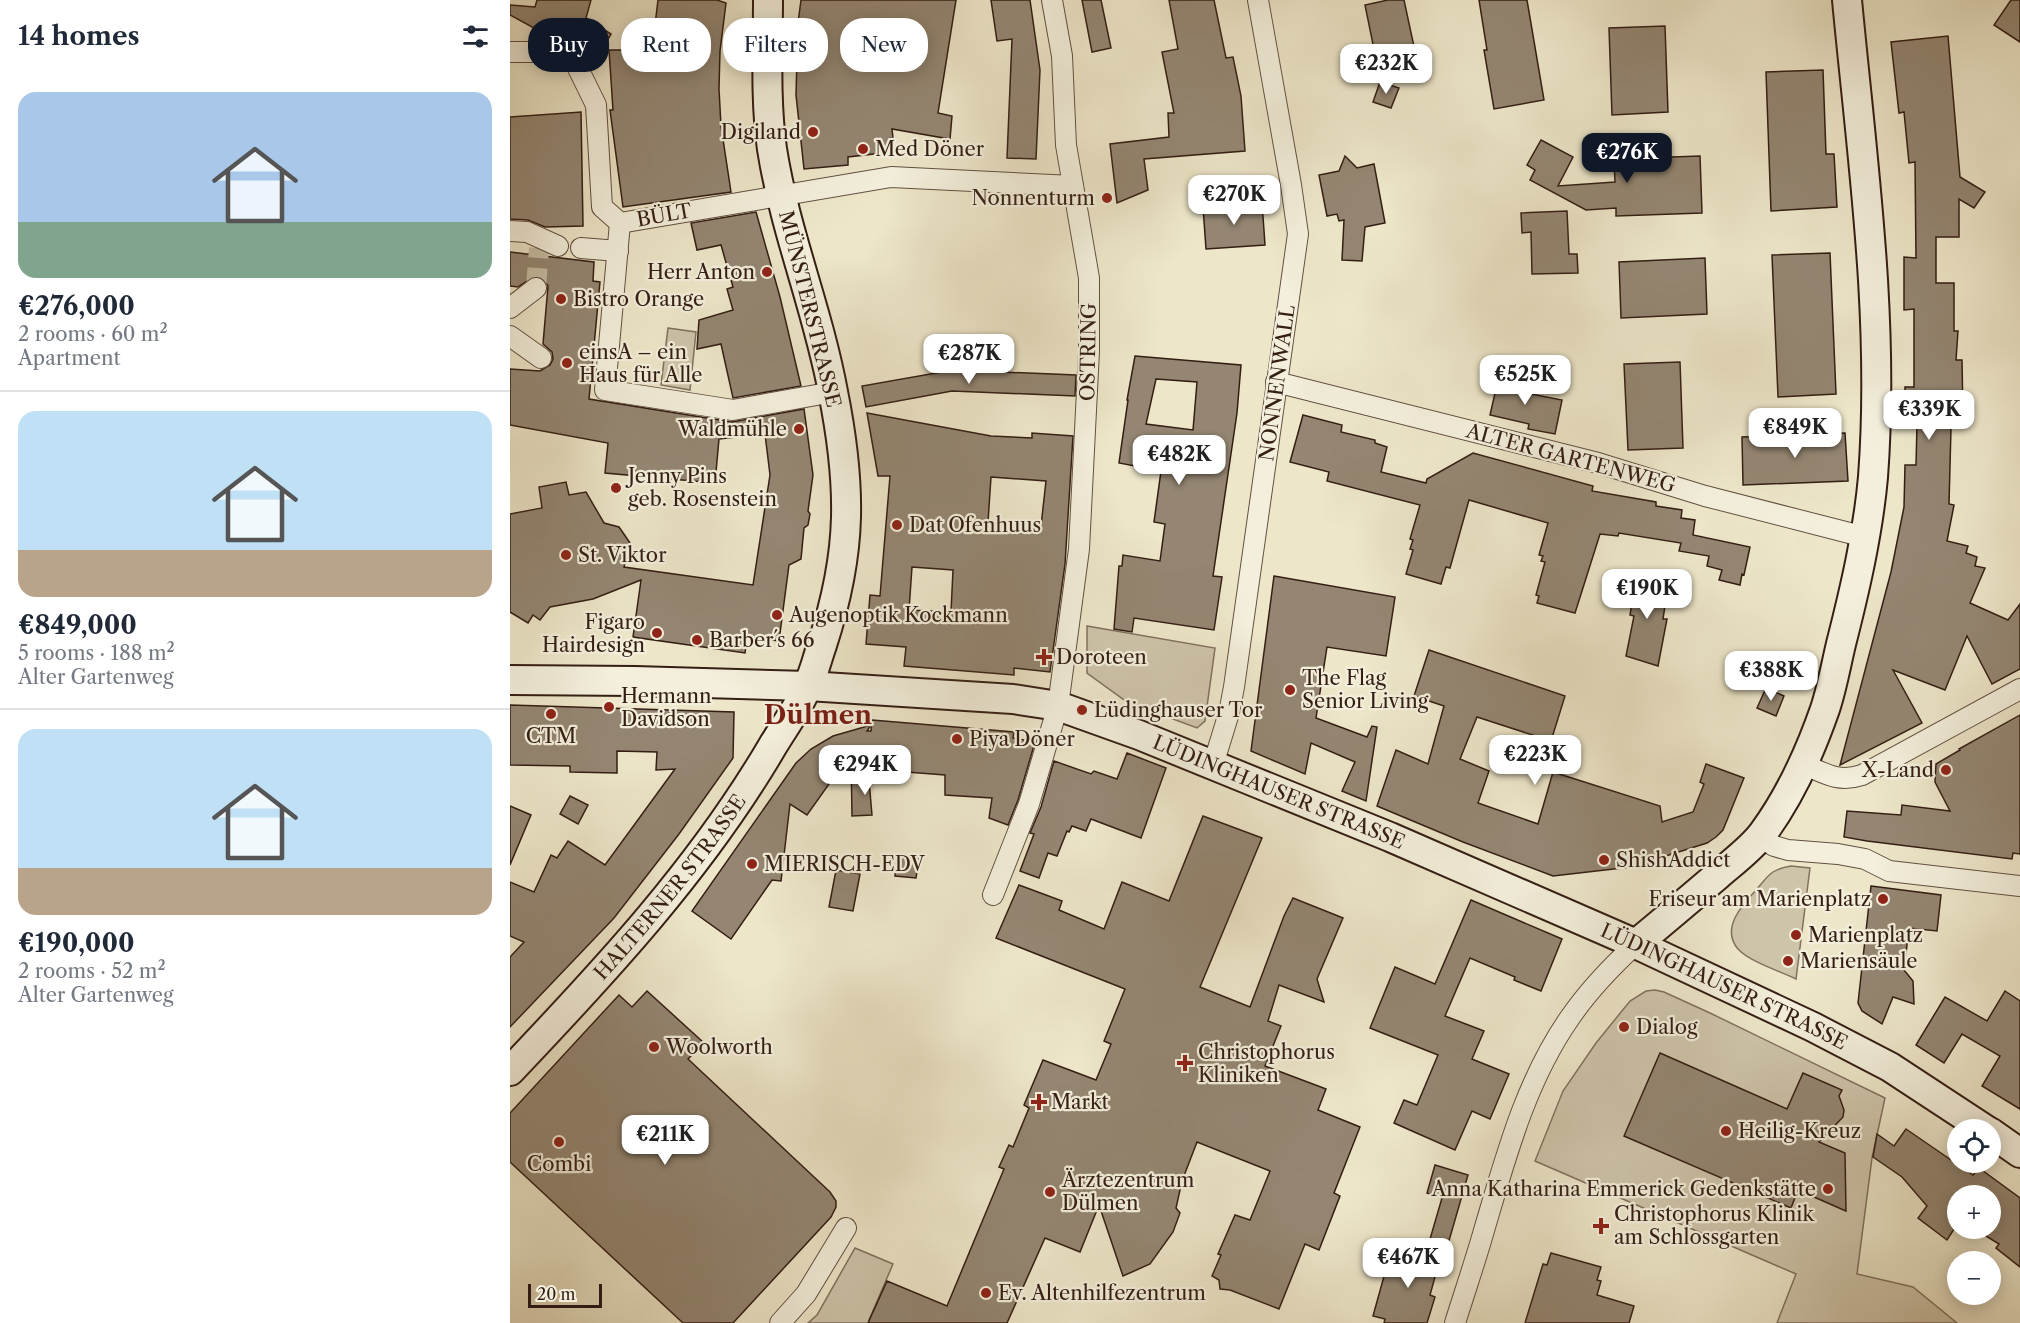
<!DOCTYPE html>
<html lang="en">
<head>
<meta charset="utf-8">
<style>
	body { margin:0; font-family:"Libre Caslon Text",serif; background:#f2f2f3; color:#1f2937; height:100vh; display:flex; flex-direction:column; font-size:22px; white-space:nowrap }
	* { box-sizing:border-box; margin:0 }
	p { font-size:20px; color:#747a83 }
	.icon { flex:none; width:33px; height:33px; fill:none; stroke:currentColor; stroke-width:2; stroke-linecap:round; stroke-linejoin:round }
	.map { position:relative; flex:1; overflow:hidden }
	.side { display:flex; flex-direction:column; background:#fff; width:510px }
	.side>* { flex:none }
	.top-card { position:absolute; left:18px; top:18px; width:570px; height:54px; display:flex; gap:12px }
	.fabs { position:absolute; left:1437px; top:1119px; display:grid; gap:12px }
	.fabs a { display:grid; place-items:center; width:54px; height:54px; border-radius:50%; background:#fff; box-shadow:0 3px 15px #0003; font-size:30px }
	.scale { position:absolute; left:18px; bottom:15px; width:74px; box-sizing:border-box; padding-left:6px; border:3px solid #341e14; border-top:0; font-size:16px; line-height:21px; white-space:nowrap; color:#341e14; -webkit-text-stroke:4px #f3efdc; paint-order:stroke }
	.price { position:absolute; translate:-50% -51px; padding:0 14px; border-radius:12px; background:#fff; color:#222; font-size:20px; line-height:39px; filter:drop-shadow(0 2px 3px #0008) }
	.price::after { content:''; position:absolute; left:50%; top:36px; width:18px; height:14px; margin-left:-9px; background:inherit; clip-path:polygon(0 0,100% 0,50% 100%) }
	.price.selected { background:#111827; color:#fff }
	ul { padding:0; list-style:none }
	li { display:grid; align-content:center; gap:12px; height:318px; padding:0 18px }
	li+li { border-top:2px solid #e0e1e3 }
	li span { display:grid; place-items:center; height:186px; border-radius:18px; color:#555 }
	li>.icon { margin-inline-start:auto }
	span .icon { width:108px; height:108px; fill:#fffc; stroke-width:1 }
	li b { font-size:26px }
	h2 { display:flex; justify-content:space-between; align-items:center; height:72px; padding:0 18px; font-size:26px }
	.tag { padding:0 21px; border-radius:24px; background:#fff; box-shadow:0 3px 15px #0003; font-size:21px; line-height:54px }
	.tag.selected { background:#111827; color:#fff }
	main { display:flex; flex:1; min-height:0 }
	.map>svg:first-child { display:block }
	.green { fill:#cec4aa; stroke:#81715f; stroke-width:1.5 }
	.building { fill:#948672; stroke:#341e14; stroke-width:1.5; fill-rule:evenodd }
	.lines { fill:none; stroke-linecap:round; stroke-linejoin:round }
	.street-tunnel { stroke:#c8bea5; stroke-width:20; stroke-dasharray:20 10; stroke-linecap:butt }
	.street-casing { stroke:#625041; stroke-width:22 }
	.secondary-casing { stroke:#341e14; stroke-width:32 }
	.street { stroke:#f3efdc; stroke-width:20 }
	.secondary { stroke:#f3efdc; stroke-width:28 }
	.poi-dot { fill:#8f2418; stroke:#f3efdc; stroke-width:2 }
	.labels { text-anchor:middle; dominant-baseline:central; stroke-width:4.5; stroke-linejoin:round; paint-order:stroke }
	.poi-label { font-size:20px; fill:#341e14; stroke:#f3efdc; text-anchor:start }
	.street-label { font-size:20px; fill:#341e14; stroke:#f3efdc }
	.district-label { font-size:26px; font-weight:bold; fill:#7a1f14; stroke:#f3efdc }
</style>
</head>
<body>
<main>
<section class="side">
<h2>14 homes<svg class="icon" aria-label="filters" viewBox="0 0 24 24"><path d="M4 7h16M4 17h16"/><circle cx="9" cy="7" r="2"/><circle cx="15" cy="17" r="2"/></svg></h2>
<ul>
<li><span style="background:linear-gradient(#a9c7e8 70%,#7fa58c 0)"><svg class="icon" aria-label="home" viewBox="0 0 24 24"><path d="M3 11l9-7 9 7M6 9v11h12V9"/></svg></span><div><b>€276,000</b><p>2 rooms · 60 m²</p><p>Apartment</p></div></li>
<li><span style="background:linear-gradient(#bfe0f5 75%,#b9a48a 0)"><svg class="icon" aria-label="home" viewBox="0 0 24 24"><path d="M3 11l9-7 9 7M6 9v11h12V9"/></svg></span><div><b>€849,000</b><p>5 rooms · 188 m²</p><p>Alter Gartenweg</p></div></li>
<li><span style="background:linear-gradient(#bfe0f5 75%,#b9a48a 0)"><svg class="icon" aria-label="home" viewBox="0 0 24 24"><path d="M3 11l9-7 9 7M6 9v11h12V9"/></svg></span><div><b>€190,000</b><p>2 rooms · 52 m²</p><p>Alter Gartenweg</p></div></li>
</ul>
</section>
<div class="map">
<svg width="1510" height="1323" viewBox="0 0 1510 1323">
	<rect width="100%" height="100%" fill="#ede6c9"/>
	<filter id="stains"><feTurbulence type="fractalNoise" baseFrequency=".00333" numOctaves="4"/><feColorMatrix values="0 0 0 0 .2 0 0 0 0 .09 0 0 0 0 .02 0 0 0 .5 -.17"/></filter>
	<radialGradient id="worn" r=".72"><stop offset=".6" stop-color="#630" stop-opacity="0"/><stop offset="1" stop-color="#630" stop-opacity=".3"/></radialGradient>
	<g class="green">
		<polygon points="158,328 186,332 180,390 151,385"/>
		<polygon points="577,626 705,648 695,721 687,728 617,702 577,673"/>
		<path d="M 1281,866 L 1300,868 L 1286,979 C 1270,971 1240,962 1228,949 C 1210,928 1233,904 1247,889 C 1252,883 1257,876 1263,872 C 1269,868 1275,867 1281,866 Z"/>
		<polygon points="1145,990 1154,992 1200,1013 1375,1098 1362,1158 1347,1274 1403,1287 1447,1323 1267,1323 1286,1274 1025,1161 1053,1091 1086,1043 1120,1001 1136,991"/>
		<polygon points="345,1248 383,1264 359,1320 363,1323 298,1323 307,1315"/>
	</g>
	<g class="building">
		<polygon points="27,0 81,0 76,18 101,34 93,48 84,49 74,43 44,39 0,15 0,5 25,7"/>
		<polygon points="148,0 207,0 216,3 210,51 209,89 211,126 221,192 113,207 100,110 103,110 99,50 142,50"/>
		<polygon points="291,0 446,0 428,113 442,116 440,139 382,129 383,138 380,138 381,152 338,157 338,165 294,169 286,95 288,23"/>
		<polygon points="481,0 520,0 530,70 526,159 497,158 502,39 487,41"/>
		<polygon points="572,0 591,0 601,48 582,52"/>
		<polygon points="659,0 704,0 716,58 723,57 731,96 735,151 634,159 638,190 607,203 600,144 659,137 658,113 664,113 652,52 668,49"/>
		<polygon points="878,0 894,0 906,56 867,64 855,5"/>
		<polygon points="969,0 1017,0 1034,100 984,109 974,50 977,50"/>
		<polygon points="1501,0 1510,0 1510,42 1484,25"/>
		<polygon points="1155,26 1158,112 1102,115 1099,28"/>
		<polygon points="1438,36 1450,177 1475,192 1464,208 1449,199 1449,237 1426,237 1426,283 1444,283 1444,331 1448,331 1446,360 1452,360 1453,416 1445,416 1446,428 1441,428 1439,504 1444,505 1437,541 1458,546 1456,553 1467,557 1465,566 1475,568 1460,603 1498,620 1510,604 1510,669 1482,684 1457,636 1435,690 1383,670 1412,723 1330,765 1381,572 1394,507 1395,465 1406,465 1407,424 1395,424 1395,387 1404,387 1404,309 1394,310 1394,257 1406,258 1405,162 1399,163 1394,112 1389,113 1381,42"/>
		<polygon points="1313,70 1316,154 1324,154 1327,207 1261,211 1256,72"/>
		<polygon points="870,82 889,88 881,108 863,102"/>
		<polygon points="71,112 73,226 35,227 18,220 0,219 0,117"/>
		<polygon points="1031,140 1063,157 1048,186 1105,182 1104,159 1190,156 1192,213 1106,216 1106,208 1076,210 1020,180 1025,170 1017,165"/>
		<polygon points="835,156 847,168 864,164 875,223 855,227 852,261 832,260 834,220 829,221 827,214 817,216 809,175 829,171"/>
		<polygon points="752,202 755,245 696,249 693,207"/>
		<polygon points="1057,211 1059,254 1067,254 1068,273 1022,274 1021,232 1012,233 1011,213"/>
		<polygon points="246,212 270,297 291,386 223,398 211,344 187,349 189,320 223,310 217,289 223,287 211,245 187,250 181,223"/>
		<polygon points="0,252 84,262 83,281 90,282 79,399 222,422 294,409 303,475 298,511 300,514 298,525 294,528 291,559 279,565 269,641 237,637 235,653 123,637 131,580 83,599 40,607 30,620 23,615 18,623 0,612 0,514 32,508 29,487 56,482 59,495 76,492 94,523 109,527 120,543 114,567 243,585 260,475 255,434 209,439 205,483 95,473 98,443 0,425 0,369 30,371 40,365 43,359 42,352 33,344 38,286 31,277 25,276 8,287 0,286"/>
		<polygon points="1320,253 1326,394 1268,397 1262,255"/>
		<polygon points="1195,258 1197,314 1111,318 1109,262"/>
		<path d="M 625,356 L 731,365 L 727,413 L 703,576 L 712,577 L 704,630 L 624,618 L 622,632 L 604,629 L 609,566 L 612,566 L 613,555 L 650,561 L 655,524 L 644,522 L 651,471 L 609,463 L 618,400 L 617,400 ZM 646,379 L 687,382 L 683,430 L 636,424 Z"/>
		<polygon points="1170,362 1173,448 1118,450 1114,364"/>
		<polygon points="443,370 566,375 565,396 442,391 356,407 352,386"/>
		<polygon points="989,376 1023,384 1021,394 1052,400 1045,434 1018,429 1019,424 980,415"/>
		<path d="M 357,413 L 481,436 L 522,438 L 522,433 L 563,436 L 555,564 L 540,672 L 504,668 L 504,675 L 394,666 L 396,647 L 356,644 L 360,595 L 370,596 L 380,476 L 368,476 ZM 481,477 L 536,481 L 531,526 L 478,522 ZM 402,567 L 443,570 L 441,612 L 399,610 Z"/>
		<polygon points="793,415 832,425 831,432 865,440 865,443 877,447 871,472 916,483 917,479 963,453 1083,486 1082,491 1146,502 1146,506 1172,510 1171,518 1185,520 1183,535 1240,547 1234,575 1232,574 1230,585 1209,580 1212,570 1197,566 1199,556 1169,551 1171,543 1109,533 1108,536 1090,534 1065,613 1027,603 1029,596 1026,595 1035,562 1031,561 1033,556 1029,555 1038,523 959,500 940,568 936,567 931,584 896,574 903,550 900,549 903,540 900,539 910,505 817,481 819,472 780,462"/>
		<polygon points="1335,433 1338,481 1233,485 1232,437"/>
		<polygon points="1127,573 1152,577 1150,591 1157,593 1153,619 1157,619 1148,666 1116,656 1124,616 1120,615"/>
		<polygon points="764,576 885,597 876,656 817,647 806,718 857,737 862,726 867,727 856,801 832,791 845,762 801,743 795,774 741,751"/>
		<polygon points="919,650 1055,696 1041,741 967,717 950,759 979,771 968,803 1028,824 1043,772 1150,806 1152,822 1183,812 1194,784 1190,782 1196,764 1234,778 1213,830 1206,837 1197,843 1121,867 1043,876 953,842 867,806 886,750 918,764 934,706 904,696"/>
		<polygon points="1256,688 1274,696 1266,716 1247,708"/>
		<polygon points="0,705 224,712 223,758 169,834 104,918 0,1027 0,957 14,942 0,936 0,882 24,892 41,855 47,858 58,841 95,865 165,769 146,770 147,752 107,751 107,773 60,772 60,766 0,765"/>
		<polygon points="1510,715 1510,854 1503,853 1502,859 1357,841 1334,837 1337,811 1391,815 1392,805 1440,811 1425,782 1426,764 1450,750 1449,749"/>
		<polygon points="362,720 504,732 503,738 525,742 508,800 498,825 479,818 482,798 435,795 435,775 358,769 362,815 342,816 341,753 297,815 280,804 271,881 262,880 221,939 182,911 286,763 301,749 323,736 361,725 357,731 361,731"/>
		<polygon points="617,753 656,768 631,838 581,819 576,831 562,826 559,832 557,831 547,856 538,853 529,878 510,871 524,834 520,833 531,807 544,761 581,774 584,771 607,779"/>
		<polygon points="60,796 78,805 68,824 50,814"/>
		<polygon points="0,806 21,815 0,865"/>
		<polygon points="693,816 752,838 690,987 740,1007 774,916 783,898 833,918 807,979 814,1002 769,985 758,1021 771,1026 755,1066 816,1089 808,1110 850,1127 824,1193 830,1196 809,1250 795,1244 769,1309 720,1290 710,1289 709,1280 702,1276 711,1255 708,1254 725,1215 740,1220 760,1171 687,1142 672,1181 666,1208 670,1213 663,1232 640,1264 613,1276 589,1205 570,1252 535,1238 497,1323 358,1323 377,1281 437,1306 494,1169 489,1167 499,1145 503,1147 519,1108 514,1105 533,1060 586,1080 601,1044 594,1041 615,989 486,938 509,885 552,901 549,910 594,929 612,882 659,901"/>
		<polygon points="387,855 409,859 406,878 385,876"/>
		<polygon points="326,870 350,874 343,911 319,907"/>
		<polygon points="1361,886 1431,895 1427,931 1399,928 1394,970 1403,981 1404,1004 1383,997 1372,1024 1352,1011 1348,1003"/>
		<polygon points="961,900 1052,939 1031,991 1004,980 1005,977 960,958 935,1016 974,1031 962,1059 999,1074 980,1119 962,1111 945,1150 884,1123 894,1100 907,1105 928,1055 860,1028 885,967 925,984"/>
		<polygon points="137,991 194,1043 178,1059 320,1192 326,1201 326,1207 321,1217 223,1323 173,1323 0,1162 0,1113 109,995 122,1007"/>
		<polygon points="1495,991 1510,1001 1510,1109 1472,1086 1490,1056 1452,1034 1434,1063 1406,1045 1435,997 1477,1021"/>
		<polygon points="1150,1053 1277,1109 1293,1073 1332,1090 1329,1096 1334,1110 1333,1117 1309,1142 1335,1153 1336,1211 1288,1190 1281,1208 1114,1136"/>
		<polygon points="1396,1129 1463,1175 1469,1168 1510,1198 1510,1267 1486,1248 1489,1244 1463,1228 1480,1228 1480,1196 1448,1196 1448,1223 1437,1240 1408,1218 1417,1206 1392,1177 1363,1157 1367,1134 1384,1146"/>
		<polygon points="925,1165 958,1175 936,1251 918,1246 932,1198 917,1193"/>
		<polygon points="881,1251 906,1258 908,1252 931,1255 920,1295 925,1297 917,1323 874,1323 875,1319 863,1316"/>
		<polygon points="1041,1253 1091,1267 1087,1280 1091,1281 1087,1295 1124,1306 1119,1323 1015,1323 1033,1264 1037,1265"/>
	</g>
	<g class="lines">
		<polyline class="street-tunnel" points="26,288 29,248"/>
		<defs>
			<g id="street">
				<polyline points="0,52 60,52 86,105 92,207 110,223"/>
				<polyline points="110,223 381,177 563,186"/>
				<polyline points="110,223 95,390 223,410 323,392"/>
				<polyline points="0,231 17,232 48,246"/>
				<polyline points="71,248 108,251"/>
				<polyline points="0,308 26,288"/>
				<polyline points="0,336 31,358"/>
				<polyline points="766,382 1088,463 1195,496 1355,537"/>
				<path d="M 1293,764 C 1314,773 1328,783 1352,775 L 1510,689"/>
				<polyline points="703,765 719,713 724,687 788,234 781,185 748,0"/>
				<polyline points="1251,836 1264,846 1278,850 1328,854 1355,859 1379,871 1510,886"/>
				<polyline points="483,895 519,804 548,706 569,549 579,351 579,278 556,145 552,56 542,0"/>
				<polyline points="270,1323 296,1294 336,1228"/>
				<path d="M 945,1323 C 955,1291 966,1259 975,1227 C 996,1156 1016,1081 1059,1019 C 1078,991 1101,967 1126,944"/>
			</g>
			<g id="secondary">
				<path id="s1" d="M 0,680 L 125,681 L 298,686 L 503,699 L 548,706 L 629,735 L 880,837 L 1126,944 L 1303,1027 L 1380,1067 L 1476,1130"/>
				<path d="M 1126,944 C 1154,921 1181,898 1208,875 C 1223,862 1242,848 1253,833 C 1281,795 1300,752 1315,709 C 1322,688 1326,665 1331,644 C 1345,589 1358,533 1363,477 C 1375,318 1352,158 1337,0"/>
				<path id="s2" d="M 0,1071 C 96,970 191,868 262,747 C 274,727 289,707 298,685 C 304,673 307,659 312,645 C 325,605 335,560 336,517 C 337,476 331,432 323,392 C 308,310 275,232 262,149 C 255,100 258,49 258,0"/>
				<polyline points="1480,1132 1510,1153"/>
			</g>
		</defs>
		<use href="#street" class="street-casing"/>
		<use href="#secondary" class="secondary-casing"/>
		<use href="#street" class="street"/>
		<use href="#secondary" class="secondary"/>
	</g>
	<g class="poi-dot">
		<circle cx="303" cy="132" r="6"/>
		<circle cx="353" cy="149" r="6"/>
		<circle cx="597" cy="198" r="6"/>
		<circle cx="257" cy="272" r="6"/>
		<circle cx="51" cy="299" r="6"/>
		<circle cx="57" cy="363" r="6"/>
		<circle cx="289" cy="429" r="6"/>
		<circle cx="106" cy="488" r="6"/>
		<circle cx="387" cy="525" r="6"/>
		<circle cx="56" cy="555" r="6"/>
		<circle cx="267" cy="615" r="6"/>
		<circle cx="147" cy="633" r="6"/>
		<circle cx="187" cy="640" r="6"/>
		<path d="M531 648h6v6h6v6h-6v6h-6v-6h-6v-6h6z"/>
		<circle cx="780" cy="690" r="6"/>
		<circle cx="99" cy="707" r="6"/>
		<circle cx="572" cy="710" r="6"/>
		<circle cx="41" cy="714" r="6"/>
		<circle cx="447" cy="739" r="6"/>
		<circle cx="1436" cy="770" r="6"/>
		<circle cx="1094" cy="860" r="6"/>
		<circle cx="242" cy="864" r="6"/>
		<circle cx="1373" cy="899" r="6"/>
		<circle cx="1286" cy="935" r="6"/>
		<circle cx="1278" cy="961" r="6"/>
		<circle cx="1114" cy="1027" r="6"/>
		<circle cx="144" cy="1047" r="6"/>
		<path d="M672 1054h6v6h6v6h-6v6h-6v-6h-6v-6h6z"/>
		<path d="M526 1093h6v6h6v6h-6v6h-6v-6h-6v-6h6z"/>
		<circle cx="1216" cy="1131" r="6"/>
		<circle cx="49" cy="1142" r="6"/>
		<circle cx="1318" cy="1189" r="6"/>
		<circle cx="540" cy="1192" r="6"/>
		<path d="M1088 1217h6v6h6v6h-6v6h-6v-6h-6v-6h6z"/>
		<circle cx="476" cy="1293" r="6"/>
	</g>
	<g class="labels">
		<g class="poi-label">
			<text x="291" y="132" text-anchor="end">Digiland</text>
			<text x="365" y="149">Med Döner</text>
			<text x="585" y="198" text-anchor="end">Nonnenturm</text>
			<text x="245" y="272" text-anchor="end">Herr Anton</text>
			<text x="63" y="299">Bistro Orange</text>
			<text x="69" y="352">einsA – ein<tspan x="69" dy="23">Haus für Alle</tspan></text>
			<text x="277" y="429" text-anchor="end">Waldmühle</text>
			<text x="118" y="476">Jenny Pins<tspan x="118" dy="23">geb. Rosenstein</tspan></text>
			<text x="399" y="525">Dat Ofenhuus</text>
			<text x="68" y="555">St. Viktor</text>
			<text x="279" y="615">Augenoptik Kockmann</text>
			<text x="135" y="622" text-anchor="end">Figaro<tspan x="135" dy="23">Hairdesign</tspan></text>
			<text x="199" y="640">Barber´s 66</text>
			<text x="546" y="657">Doroteen</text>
			<text x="792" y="678">The Flag<tspan x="792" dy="23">Senior Living</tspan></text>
			<text x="111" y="696">Hermann<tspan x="111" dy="23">Davidson</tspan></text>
			<text x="584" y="710">Lüdinghauser Tor</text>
			<text x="41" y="736" text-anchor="middle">CTM</text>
			<text x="459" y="739">Piya Döner</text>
			<text x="1424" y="770" text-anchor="end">X-Land</text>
			<text x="1106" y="860">ShishAddict</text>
			<text x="254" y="864">MIERISCH-EDV</text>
			<text x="1361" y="899" text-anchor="end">Friseur am Marienplatz</text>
			<text x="1298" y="935">Marienplatz</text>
			<text x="1290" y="961">Mariensäule</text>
			<text x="1126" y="1027">Dialog</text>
			<text x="156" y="1047">Woolworth</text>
			<text x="688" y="1052">Christophorus<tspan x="688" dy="23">Kliniken</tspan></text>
			<text x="541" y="1102">Markt</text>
			<text x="1228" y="1131">Heilig-Kreuz</text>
			<text x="49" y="1164" text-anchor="middle">Combi</text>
			<text x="552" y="1180">Ärztezentrum<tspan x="552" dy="23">Dülmen</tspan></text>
			<text x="1306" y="1189" text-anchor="end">Anna Katharina Emmerick Gedenkstätte</text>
			<text x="1104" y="1214">Christophorus Klinik<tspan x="1104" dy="23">am Schlossgarten</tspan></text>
			<text x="488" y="1293">Ev. Altenhilfezentrum</text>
		</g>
		<g class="street-label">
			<text transform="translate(154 215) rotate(-10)">BÜLT</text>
			<text transform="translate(300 309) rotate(76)">MÜNSTERSTRASSE</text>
			<text transform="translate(578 352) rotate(-89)">OSTRING</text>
			<text transform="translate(767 383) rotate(-82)">NONNENWALL</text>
			<text transform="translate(1061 458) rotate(15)">ALTER GARTENWEG</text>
			<text stroke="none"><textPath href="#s1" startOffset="786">LÜDINGHAUSER STRASSE</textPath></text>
			<text stroke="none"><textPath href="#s2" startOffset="244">HALTERNER STRASSE</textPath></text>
			<text stroke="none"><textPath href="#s1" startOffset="1272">LÜDINGHAUSER STRASSE</textPath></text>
		</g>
		<g class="district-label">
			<text x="308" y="715">Dülmen</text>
		</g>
	</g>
	<rect width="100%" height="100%" filter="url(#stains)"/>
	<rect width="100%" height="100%" fill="url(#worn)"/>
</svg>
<div class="fabs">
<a><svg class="icon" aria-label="locate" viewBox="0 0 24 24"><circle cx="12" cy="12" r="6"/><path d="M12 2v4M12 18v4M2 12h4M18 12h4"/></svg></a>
<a>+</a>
<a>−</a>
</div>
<div class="scale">20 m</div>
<b class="price" style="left:876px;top:95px">€232K</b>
<b class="price selected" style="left:1117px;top:184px">€276K</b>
<b class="price" style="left:724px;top:226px">€270K</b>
<b class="price" style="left:459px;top:385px">€287K</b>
<b class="price" style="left:1015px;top:406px">€525K</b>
<b class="price" style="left:1419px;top:441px">€339K</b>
<b class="price" style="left:1285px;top:459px">€849K</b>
<b class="price" style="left:669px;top:486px">€482K</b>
<b class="price" style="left:1137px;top:620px">€190K</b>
<b class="price" style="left:1261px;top:702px">€388K</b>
<b class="price" style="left:1025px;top:786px">€223K</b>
<b class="price" style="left:355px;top:796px">€294K</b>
<b class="price" style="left:155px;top:1166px">€211K</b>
<b class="price" style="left:898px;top:1289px">€467K</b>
<div class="top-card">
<a class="tag selected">Buy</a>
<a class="tag">Rent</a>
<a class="tag">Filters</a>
<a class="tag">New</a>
</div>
</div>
</main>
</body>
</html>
